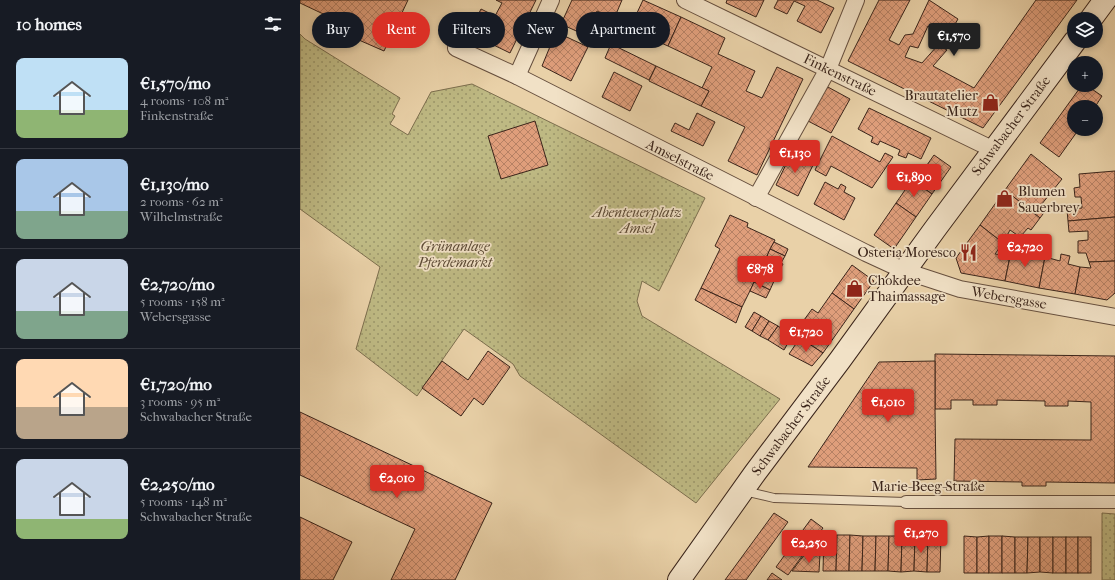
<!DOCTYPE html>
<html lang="en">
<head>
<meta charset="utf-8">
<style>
	body { margin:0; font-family:"IM FELL French Canon",serif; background:#20242c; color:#f1f3f6; height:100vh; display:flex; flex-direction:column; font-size:15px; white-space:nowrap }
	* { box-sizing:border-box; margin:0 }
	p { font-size:13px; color:#9ea1a6 }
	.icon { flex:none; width:22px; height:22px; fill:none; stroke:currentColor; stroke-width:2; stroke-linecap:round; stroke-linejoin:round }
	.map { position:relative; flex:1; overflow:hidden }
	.side { display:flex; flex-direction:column; background:#171b24; width:300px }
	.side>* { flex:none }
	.banner { position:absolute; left:12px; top:12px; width:380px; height:36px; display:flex; gap:8px }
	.buttons { position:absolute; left:767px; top:12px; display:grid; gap:8px }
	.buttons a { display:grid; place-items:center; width:36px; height:36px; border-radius:50%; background:#171b24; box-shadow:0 2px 6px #0003; font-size:20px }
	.price { position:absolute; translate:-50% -34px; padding:0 9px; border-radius:4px; background:#d93025; color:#fff; font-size:13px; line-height:26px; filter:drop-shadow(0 1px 2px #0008) }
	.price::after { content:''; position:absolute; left:50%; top:24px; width:12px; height:9px; margin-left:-6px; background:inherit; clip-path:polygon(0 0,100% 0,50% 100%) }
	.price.current { background:#222; color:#fff }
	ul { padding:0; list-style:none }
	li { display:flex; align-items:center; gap:12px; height:100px; padding:0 16px }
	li+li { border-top:1px solid #363941 }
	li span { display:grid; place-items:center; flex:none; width:112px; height:80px; border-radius:8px; color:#555 }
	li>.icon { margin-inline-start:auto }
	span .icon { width:48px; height:48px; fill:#fffc; stroke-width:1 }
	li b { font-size:17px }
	h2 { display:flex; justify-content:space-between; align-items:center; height:48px; padding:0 16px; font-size:17px }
	.tag { padding:0 14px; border-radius:18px; background:#171b24; box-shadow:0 2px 6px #0003; font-size:14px; line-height:36px }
	.tag.current { background:#d93025; color:#fff }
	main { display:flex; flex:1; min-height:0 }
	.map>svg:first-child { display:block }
	.park { fill:url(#park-dots); stroke:#7c6e4e }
	.building { fill:url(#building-cross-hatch); stroke:#3a241a }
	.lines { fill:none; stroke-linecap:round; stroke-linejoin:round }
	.service-casing { stroke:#664f3e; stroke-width:10 }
	.pedestrian-casing { stroke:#664f3e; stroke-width:14 }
	.minor-casing { stroke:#664f3e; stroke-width:18 }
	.secondary-casing { stroke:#3a241a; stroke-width:24 }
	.service { stroke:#f1e1c6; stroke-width:8 }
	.pedestrian { stroke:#f1e1c6; stroke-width:12 }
	.minor { stroke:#f1e1c6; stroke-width:16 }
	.secondary { stroke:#f1e1c6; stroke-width:22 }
	.labels { text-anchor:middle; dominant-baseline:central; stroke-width:3.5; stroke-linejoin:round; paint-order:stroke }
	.street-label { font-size:14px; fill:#3a241a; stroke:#f1e1c6 }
	.poi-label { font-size:14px; fill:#3a241a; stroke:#f1e1c6; text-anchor:end }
	.park-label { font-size:14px; font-style:italic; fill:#5b4934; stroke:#f1e1c6 }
</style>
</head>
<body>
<main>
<section class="side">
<h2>10 homes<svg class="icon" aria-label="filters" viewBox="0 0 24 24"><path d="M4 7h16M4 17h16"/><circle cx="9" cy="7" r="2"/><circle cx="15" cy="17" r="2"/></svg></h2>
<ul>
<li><span style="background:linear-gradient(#bfe0f5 65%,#8fb573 0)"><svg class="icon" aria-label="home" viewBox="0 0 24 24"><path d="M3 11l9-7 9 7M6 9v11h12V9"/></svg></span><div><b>€1,570/mo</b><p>4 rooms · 108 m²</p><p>Finkenstraße</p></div></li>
<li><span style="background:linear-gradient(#a9c7e8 65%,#7fa58c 0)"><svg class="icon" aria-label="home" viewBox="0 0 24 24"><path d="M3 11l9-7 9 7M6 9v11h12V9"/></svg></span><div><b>€1,130/mo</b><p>2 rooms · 62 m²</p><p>Wilhelmstraße</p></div></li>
<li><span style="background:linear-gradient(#c9d6e8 65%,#7fa58c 0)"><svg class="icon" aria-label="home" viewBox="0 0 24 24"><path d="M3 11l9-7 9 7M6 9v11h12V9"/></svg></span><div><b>€2,720/mo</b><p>5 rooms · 158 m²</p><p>Webersgasse</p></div></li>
<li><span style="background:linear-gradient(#ffd9b3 60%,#b9a48a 0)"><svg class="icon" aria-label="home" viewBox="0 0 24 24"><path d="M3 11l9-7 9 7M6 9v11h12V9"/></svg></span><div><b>€1,720/mo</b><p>3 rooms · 95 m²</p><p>Schwabacher Straße</p></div></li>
<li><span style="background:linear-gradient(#c9d6e8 75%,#8fb573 0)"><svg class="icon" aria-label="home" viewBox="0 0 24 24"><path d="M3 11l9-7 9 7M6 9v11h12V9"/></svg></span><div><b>€2,250/mo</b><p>5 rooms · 148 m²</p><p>Schwabacher Straße</p></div></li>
</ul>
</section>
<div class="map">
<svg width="815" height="580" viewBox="0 0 815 580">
	<defs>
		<pattern id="park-dots" width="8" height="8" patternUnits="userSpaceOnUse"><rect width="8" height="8" fill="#beb983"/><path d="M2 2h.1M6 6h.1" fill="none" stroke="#9b966a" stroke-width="1.8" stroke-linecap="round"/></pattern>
		<pattern id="building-cross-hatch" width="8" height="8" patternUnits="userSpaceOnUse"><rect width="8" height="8" fill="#df9e7b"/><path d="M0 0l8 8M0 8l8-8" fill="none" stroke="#b68164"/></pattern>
	</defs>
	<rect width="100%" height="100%" fill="#e9d1a8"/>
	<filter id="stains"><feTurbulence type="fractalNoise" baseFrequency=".005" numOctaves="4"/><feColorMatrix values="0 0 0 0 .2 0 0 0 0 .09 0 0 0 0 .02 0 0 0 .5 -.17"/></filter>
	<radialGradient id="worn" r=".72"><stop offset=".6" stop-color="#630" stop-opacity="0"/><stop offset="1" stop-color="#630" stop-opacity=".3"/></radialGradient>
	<g class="park">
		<polygon points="0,34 5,39 100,98 92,114 95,116 90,124 108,135 131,92 172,84 405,198 359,291 342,281 337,301 342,316 480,399 396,503 220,376 213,364 164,329 117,396 56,349 80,267 0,209"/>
		<polygon points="802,513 815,514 815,580 802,580"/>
	</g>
	<g class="building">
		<polygon points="0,0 108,0 84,51 52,37 55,29 0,3"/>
		<polygon points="196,0 236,0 210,53 169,33 181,9 195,16 202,3"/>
		<polygon points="272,0 322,0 314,19 297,11 285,35 261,24"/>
		<polygon points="343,0 381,17 368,46 352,39 351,42 344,39 345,36 330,28"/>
		<polygon points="427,0 464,0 456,17 426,3"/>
		<polygon points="478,0 517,0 534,8 521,33 497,21 505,6 494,1 487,14 474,8"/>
		<polygon points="579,0 610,0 589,40 599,45 605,35 613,34 629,0 658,19 647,38 628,26 618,48 610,46 605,57 622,63 638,45 647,50 633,66 674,88 736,0 777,0 683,128 548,61"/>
		<polygon points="381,17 425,38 418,54 455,71 446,91 462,98 477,67 503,79 457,175 428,161 445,127 401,106 409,91 402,88 412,67 368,46"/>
		<polygon points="256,32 288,47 271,81 242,66"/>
		<polygon points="311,44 356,66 349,80 305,58"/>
		<polygon points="356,66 409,91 401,106 349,81"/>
		<polygon points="314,72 342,86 330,111 302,97"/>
		<polygon points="782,85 786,85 802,96 795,107 774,107 774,129 779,129 759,157 740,143"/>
		<polygon points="526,86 550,99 531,133 508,121"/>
		<polygon points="569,108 631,138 621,159 608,153 606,158 598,155 600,150 580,141 578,145 571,142 573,137 558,129"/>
		<polygon points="397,113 415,122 403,146 371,131 375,123 389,130"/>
		<polygon points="235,121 248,165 201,179 188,136"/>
		<polygon points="532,136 580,162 585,153 593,157 572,188 531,166 526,176 515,170"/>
		<polygon points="492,152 514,163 498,196 476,185"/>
		<polygon points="731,154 762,179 741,205 746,210 740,218 705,190"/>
		<polygon points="634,155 651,167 632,194 615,182"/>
		<polygon points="815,171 815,217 768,221 767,210 782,208 781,197 775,197 774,188 780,187 779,174"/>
		<polygon points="612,180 632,194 616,217 596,203"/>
		<polygon points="525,182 538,189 541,184 546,187 544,192 555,198 544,220 514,204"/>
		<polygon points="705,190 740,218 731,230 728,228 720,237 710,230 703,243 680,225"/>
		<polygon points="596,203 616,217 594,249 574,235"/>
		<polygon points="430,215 448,223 447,227 475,240 442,307 401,288 420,249 415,246"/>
		<polygon points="815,217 815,261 789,262 786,253 778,253 778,241 788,240 788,231 769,232 768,221"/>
		<polygon points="680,225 703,243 695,254 710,256 705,281 661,273 656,258"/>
		<polygon points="474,242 488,249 485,256 470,249"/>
		<polygon points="720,245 729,247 728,254 745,257 739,288 705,281 711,252 718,253"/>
		<polygon points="470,249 485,256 481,263 467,256"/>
		<polygon points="761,254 770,256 768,264 780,267 775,294 739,288 745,257 760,261"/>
		<polygon points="467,256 483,264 478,273 463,265"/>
		<polygon points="815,261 815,293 807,300 775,294 780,267 791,268 789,262"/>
		<polygon points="463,265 478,273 474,281 458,274"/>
		<polygon points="552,265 574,281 554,309 532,293"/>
		<polygon points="458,274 474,281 470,290 454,282"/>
		<polygon points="454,282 470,290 466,298 450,291"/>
		<polygon points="401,288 442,307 436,323 395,300"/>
		<polygon points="532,293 554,309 523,353 500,338 510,325 504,320 512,309 518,313"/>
		<polygon points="454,312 461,316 452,331 445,327"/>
		<polygon points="461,316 469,321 460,336 452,331"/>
		<polygon points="469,321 478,326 468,340 460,336"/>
		<polygon points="478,326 492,336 484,350 468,340"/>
		<polygon points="500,338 523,353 512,366 489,354"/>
		<polygon points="188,351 210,367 183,405 174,398 161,416 122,388 142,361 168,380"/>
		<polygon points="635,354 815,356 815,483 746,482 746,486 722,486 722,482 654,481 655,439 791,440 791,402 768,401 768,406 745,406 745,401 697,400 697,405 673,405 673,400 651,400 651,409 635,409"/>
		<polygon points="635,361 635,409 636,479 617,480 617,468 508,467 579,362"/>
		<polygon points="0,412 192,503 155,580 91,580 115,529 0,475"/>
		<polygon points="474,513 488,522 446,580 425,580"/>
		<polygon points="0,517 52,542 33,580 0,580"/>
		<polygon points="511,519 523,528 488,575 476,567"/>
		<polygon points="524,535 537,535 536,571 523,571"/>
		<polygon points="537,535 550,535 549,571 536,571"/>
		<polygon points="550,535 563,536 562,571 549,571"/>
		<polygon points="563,536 576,536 575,571 562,571"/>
		<polygon points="576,536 589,536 588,571 575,571"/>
		<polygon points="589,536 602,536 601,572 588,571"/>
		<polygon points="602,536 615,536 614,571 601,572"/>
		<polygon points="615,536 628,536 627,572 614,571"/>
		<polygon points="628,536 641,536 640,572 627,572"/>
		<polygon points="664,536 677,537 677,573 664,573"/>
		<polygon points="689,536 689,573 677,573 677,537"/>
		<rect x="689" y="536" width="13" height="37"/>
		<polygon points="702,536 715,537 715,573 702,573"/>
		<polygon points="715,537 728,537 727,573 715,573"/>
		<polygon points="728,537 740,537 740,572 727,573"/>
		<polygon points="740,537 753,537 753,573 740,572"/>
		<rect x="753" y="537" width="13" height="36"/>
		<rect x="766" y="537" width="12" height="36"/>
		<rect x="778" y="537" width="13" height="36"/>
		<polygon points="505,554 520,554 519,572 492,571"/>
		<polygon points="472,573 482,580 467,580"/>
	</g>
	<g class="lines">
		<defs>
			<polyline id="service" points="444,491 474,498 606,502"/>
			<polyline id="pedestrian" points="606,502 815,502"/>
			<g id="minor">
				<polyline points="385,0 694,150"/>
				<polyline points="156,48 217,76 566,253 605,271 660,289 815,317"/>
				<polyline points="217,76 251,0"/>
				<polyline points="456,198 528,69 556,0"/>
			</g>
			<g id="secondary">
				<polyline points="791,19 805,0"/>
				<polyline points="379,580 455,473 540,360 635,229 775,41"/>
			</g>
		</defs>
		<use href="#service" class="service-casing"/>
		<use href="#pedestrian" class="pedestrian-casing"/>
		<use href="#minor" class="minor-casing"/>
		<use href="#secondary" class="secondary-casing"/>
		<use href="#service" class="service"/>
		<use href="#pedestrian" class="pedestrian"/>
		<use href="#minor" class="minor"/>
		<use href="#secondary" class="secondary"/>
	</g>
	<defs>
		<symbol id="shop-bare" viewBox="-9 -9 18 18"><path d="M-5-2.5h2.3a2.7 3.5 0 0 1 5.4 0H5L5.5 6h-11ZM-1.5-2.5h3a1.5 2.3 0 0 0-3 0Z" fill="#8f2418" stroke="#f1e1c6" stroke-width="2.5" paint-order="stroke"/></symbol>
		<symbol id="restaurant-bare" viewBox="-9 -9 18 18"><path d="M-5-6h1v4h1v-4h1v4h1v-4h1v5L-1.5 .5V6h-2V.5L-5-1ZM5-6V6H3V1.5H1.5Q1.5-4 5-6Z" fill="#8f2418" stroke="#f1e1c6" stroke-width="2.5" paint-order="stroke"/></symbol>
	</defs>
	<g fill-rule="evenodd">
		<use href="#shop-bare" x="678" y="90" width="25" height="25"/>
		<use href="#shop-bare" x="692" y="186" width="25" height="25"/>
		<use href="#restaurant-bare" x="656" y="240" width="25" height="25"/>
		<use href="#shop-bare" x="542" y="276" width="25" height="25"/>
	</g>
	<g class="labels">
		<g class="street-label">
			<text transform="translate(540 75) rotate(26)">Finkenstraße</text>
			<text transform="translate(711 126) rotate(-53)">Schwabacher Straße</text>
			<text transform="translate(380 160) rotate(27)">Amselstraße</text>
			<text transform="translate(709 298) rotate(10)">Webersgasse</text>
			<text transform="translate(491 426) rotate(-53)">Schwabacher Straße</text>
			<text x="628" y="486">Marie-Beeg-Straße</text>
		</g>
		<g class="poi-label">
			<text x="678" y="95">Brautatelier<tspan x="678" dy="16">Mutz</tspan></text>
			<text x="718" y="191" text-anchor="start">Blumen<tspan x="718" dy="16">Sauerbrey</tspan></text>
			<text x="656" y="252">Osteria Moresco</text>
			<text x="568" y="280" text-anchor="start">Chokdee<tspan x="568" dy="16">Thaimassage</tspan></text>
		</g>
		<g class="park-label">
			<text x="337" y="212">Abenteuerplatz<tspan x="337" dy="16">Amsel</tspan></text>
			<text x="155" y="246">Grünanlage<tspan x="155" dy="16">Pferdemarkt</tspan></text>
		</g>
	</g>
	<rect width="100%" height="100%" filter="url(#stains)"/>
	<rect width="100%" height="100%" fill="url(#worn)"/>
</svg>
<div class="buttons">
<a><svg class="icon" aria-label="layers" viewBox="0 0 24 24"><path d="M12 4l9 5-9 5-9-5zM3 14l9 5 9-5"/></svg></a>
<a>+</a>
<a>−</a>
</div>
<b class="price current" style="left:654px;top:57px">€1,570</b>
<b class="price" style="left:495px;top:174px">€1,130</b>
<b class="price" style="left:614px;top:198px">€1,890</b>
<b class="price" style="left:725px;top:268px">€2,720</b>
<b class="price" style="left:460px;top:290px">€878</b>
<b class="price" style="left:506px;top:353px">€1,720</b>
<b class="price" style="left:588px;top:423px">€1,010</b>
<b class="price" style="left:97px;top:499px">€2,010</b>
<b class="price" style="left:621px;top:554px">€1,270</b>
<b class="price" style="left:509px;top:564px">€2,250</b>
<div class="banner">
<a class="tag">Buy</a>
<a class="tag current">Rent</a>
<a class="tag">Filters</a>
<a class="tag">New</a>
<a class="tag">Apartment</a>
</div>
</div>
</main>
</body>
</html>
